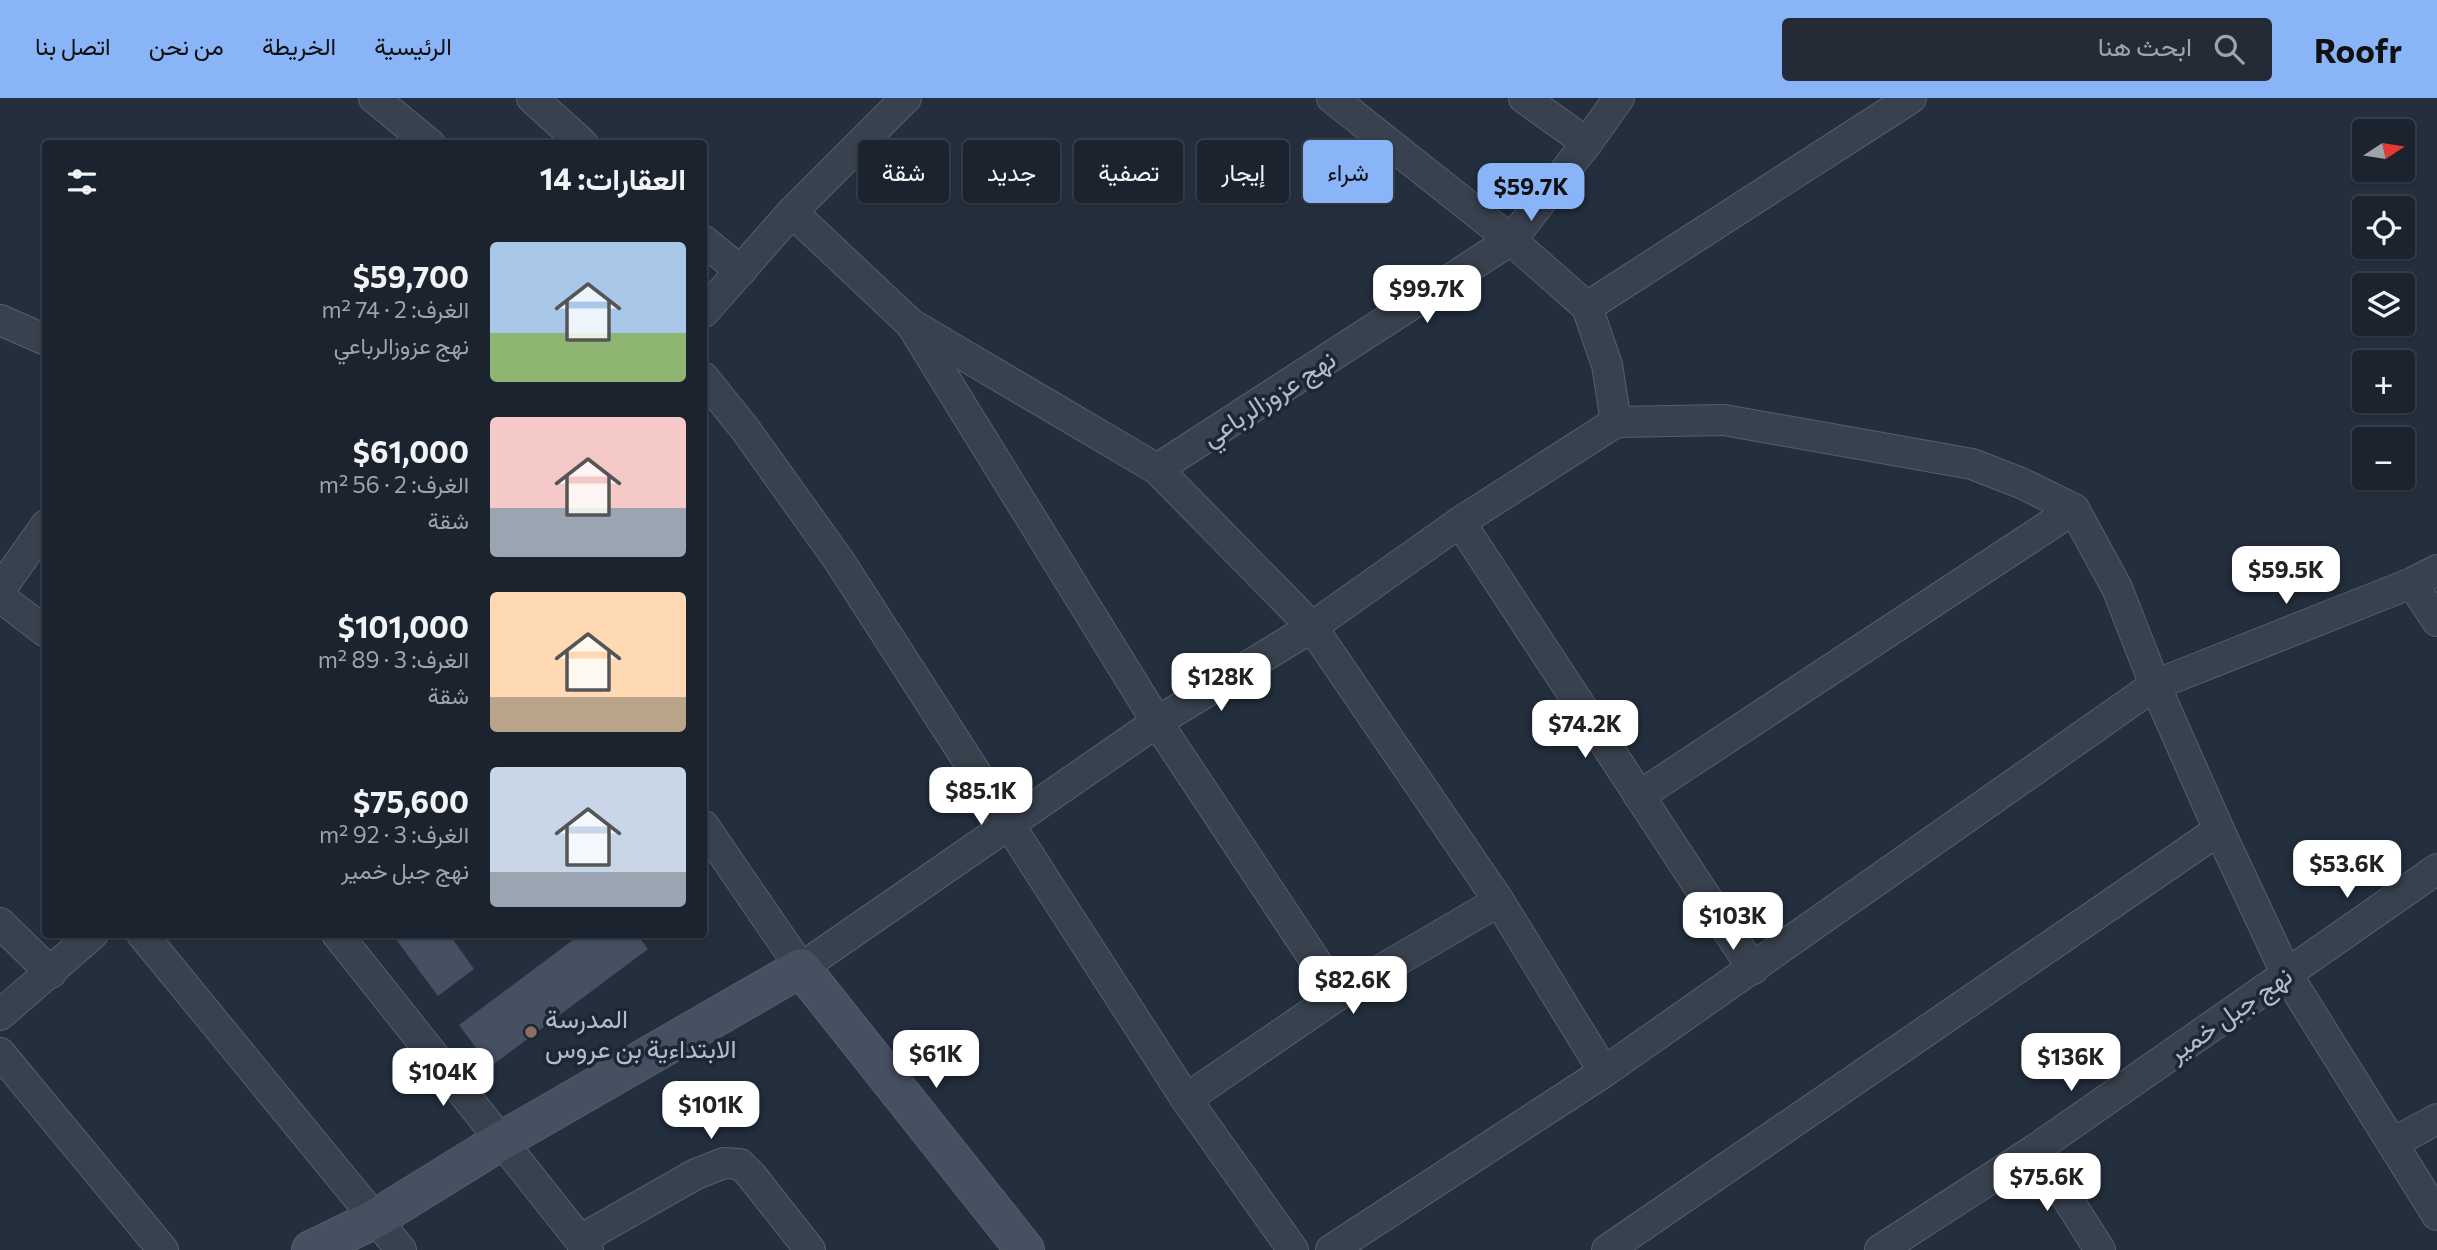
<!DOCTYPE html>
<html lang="ar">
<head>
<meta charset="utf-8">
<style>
	body { margin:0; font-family:Commissioner,Vazirmatn,sans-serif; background:#242b36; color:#f1f3f6; direction:rtl; height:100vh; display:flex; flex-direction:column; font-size:26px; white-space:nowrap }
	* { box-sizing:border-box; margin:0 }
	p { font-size:23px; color:#a0a4aa }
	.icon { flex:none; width:38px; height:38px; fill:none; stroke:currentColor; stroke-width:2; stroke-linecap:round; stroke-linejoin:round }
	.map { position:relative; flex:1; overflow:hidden; direction:ltr }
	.sheet { position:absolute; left:42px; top:42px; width:665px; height:798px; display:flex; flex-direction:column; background:#1b232e; border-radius:7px; box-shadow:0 2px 5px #0004,0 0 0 2px #39404a; direction:rtl }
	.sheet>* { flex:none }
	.banner { position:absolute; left:728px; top:42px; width:665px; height:63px; direction:rtl; display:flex; gap:14px }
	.needle { width:46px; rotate:78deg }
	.tools { position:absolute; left:2352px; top:21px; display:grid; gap:14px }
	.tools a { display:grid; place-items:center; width:63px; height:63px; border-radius:7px; background:#1b232e; box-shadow:0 2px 5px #0004,0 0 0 2px #39404a; font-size:35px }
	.price { position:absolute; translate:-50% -60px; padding:0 16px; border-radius:14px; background:#fff; color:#222; font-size:23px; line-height:46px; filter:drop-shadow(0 2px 4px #0008) }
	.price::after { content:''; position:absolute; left:50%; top:42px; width:21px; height:16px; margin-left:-10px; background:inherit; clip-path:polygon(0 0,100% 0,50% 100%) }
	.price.active { background:#8ab4f8; color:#111 }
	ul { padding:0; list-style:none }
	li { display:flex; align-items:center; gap:21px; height:175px; padding:0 21px }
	li span { display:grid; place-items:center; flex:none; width:196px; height:140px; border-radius:7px; color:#555 }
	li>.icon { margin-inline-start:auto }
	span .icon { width:84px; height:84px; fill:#fffc; stroke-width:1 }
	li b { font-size:30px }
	h2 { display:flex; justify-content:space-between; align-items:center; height:84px; padding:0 21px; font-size:30px }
	.tag { padding:0 24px; border-radius:7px; background:#1b232e; box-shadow:0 2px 5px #0004,0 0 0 2px #39404a; font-size:24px; line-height:63px }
	.tag.active { background:#8ab4f8; color:#111 }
	header { display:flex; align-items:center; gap:42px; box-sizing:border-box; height:98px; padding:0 35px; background:#8ab4f8; color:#111 }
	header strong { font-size:33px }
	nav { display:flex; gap:38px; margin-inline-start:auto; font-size:24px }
	.search { width:490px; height:63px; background:#242b36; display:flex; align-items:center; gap:18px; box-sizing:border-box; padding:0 24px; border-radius:7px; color:#a0a4aa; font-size:26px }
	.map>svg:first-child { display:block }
	.building { fill:#455162 }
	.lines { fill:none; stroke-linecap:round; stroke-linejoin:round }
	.street-casing { stroke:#565f6c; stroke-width:32 }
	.secondary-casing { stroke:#565f6c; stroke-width:40 }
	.street { stroke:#38414e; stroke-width:30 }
	.secondary { stroke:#465061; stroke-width:38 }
	.education-dot { fill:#8d6e63; stroke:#1d2633; stroke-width:2.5 }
	.labels { text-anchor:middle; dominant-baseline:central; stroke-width:7; stroke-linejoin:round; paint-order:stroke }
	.street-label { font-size:26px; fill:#b4bcc9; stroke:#1d2633 }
	.poi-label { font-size:26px; fill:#b4bcc9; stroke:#1d2633; text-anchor:start }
</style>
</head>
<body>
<header>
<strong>Roofr</strong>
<div class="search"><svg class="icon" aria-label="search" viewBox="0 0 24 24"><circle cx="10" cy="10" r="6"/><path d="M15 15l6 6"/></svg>ابحث هنا</div>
<nav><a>الرئيسية</a><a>الخريطة</a><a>من نحن</a><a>اتصل بنا</a></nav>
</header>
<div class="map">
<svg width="2437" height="1152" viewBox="0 0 2437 1152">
	<rect width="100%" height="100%" fill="#242f3e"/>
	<g class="building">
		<polygon points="392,836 449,836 474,871 438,898"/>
		<polygon points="581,836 637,836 648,851 490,969 459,927"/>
	</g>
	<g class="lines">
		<defs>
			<g id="street">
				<polyline points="374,0 430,46"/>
				<polyline points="532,0 583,46"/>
				<polyline points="1332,0 1511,142 1587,209 1607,267 1616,324"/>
				<polyline points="1524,0 1587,45"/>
				<polyline points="792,114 911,226 1157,624 1338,897"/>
				<polyline points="704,143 741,173"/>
				<polyline points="1587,209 1911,0"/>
				<polyline points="704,214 792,114 906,0"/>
				<polyline points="0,222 46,242"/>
				<polyline points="911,226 1157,371 1312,529 1499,803 1604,974"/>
				<polyline points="704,280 745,331 838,461 1186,1001 1293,1152"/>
				<polyline points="1157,371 1511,142 1587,45 1619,0"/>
				<polyline points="1460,424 1753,871"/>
				<polyline points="2412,485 2437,523"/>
				<polyline points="0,492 46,427"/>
				<polyline points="0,499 46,534"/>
				<polyline points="1639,698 2074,411"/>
				<polyline points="704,728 801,870 1157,624 1312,529 1460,424 1616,324 1724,322 1972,366 2021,385 2074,411 2117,490 2155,587 2219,732 2286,875 2437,1117"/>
				<polyline points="0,825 51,875"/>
				<polyline points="142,836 401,1152"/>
				<polyline points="337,836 588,1152"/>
				<polyline points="0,917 93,836"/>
				<polyline points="0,955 163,1152"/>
				<polyline points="1186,1001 1338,897 1499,803"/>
				<polyline points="2393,1045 2437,1021"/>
				<polyline points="2036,1051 2100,1152"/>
				<polyline points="580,1142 696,1076 724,1065 740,1066 751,1077 810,1152"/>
				<polyline points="1331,1152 1604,974 2155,587 2412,485 2437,472"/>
				<polyline points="1607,1152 2219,732"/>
				<polyline points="1880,1152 2036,1051 2437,771"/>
			</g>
			<polyline id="secondary" points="311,1152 375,1121 501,1043 801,870 1025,1152"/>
		</defs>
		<use href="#street" class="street-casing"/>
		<use href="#secondary" class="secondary-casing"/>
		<use href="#street" class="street"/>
		<use href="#secondary" class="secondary"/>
	</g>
	<circle class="education-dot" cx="531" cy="934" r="7"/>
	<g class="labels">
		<g class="street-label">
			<text transform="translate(1268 299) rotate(-33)">نهج عزوزالرباعي</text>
			<text transform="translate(2229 915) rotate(-35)">نهج جبل خمير</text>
		</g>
		<g class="poi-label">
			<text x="545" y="919">المدرسة<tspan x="545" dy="30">الابتداءية بن عروس</tspan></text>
		</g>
	</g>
</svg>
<div class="tools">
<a><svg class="needle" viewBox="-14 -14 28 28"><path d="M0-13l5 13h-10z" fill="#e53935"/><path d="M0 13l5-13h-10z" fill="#a0a4aa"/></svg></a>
<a><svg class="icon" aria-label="locate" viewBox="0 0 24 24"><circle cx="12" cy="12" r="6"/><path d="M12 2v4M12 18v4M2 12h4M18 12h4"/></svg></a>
<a><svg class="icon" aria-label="layers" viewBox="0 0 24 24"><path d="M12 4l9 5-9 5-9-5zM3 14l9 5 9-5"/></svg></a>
<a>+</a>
<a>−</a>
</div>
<b class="price active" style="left:1531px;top:125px">$59.7K</b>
<b class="price" style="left:1427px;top:227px">$99.7K</b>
<b class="price" style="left:2286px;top:508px">$59.5K</b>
<b class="price" style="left:1221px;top:615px">$128K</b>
<b class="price" style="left:1585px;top:662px">$74.2K</b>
<b class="price" style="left:981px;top:729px">$85.1K</b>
<b class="price" style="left:2347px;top:802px">$53.6K</b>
<b class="price" style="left:1733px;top:854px">$103K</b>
<b class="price" style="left:1353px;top:918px">$82.6K</b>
<b class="price" style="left:936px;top:992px">$61K</b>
<b class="price" style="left:2071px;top:995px">$136K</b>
<b class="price" style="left:443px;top:1010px">$104K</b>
<b class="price" style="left:711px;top:1043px">$101K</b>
<b class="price" style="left:2047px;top:1115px">$75.6K</b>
<div class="banner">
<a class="tag active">شراء</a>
<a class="tag">إيجار</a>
<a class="tag">تصفية</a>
<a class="tag">جديد</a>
<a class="tag">شقة</a>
</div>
<section class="sheet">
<h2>العقارات: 14<svg class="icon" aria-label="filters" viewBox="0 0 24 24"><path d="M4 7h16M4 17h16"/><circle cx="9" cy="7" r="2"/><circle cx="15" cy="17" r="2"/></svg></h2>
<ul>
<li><span style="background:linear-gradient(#a9c7e8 65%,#8fb573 0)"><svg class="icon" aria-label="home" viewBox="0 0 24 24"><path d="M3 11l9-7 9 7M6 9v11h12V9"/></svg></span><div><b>$59,700</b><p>الغرف: 2 · 74 m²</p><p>نهج عزوزالرباعي</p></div></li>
<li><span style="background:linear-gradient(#f6c9c9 65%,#9aa5b1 0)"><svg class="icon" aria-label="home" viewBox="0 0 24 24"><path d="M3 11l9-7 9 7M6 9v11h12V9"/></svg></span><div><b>$61,000</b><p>الغرف: 2 · 56 m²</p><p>شقة</p></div></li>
<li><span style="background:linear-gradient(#ffd9b3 75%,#b9a48a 0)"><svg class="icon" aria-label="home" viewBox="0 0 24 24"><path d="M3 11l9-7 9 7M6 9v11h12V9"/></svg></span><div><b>$101,000</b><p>الغرف: 3 · 89 m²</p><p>شقة</p></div></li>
<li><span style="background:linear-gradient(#c9d6e8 75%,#9aa5b1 0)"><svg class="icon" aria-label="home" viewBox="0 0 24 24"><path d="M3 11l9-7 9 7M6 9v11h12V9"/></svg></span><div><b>$75,600</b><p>الغرف: 3 · 92 m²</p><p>نهج جبل خمير</p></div></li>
</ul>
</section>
</div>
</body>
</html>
